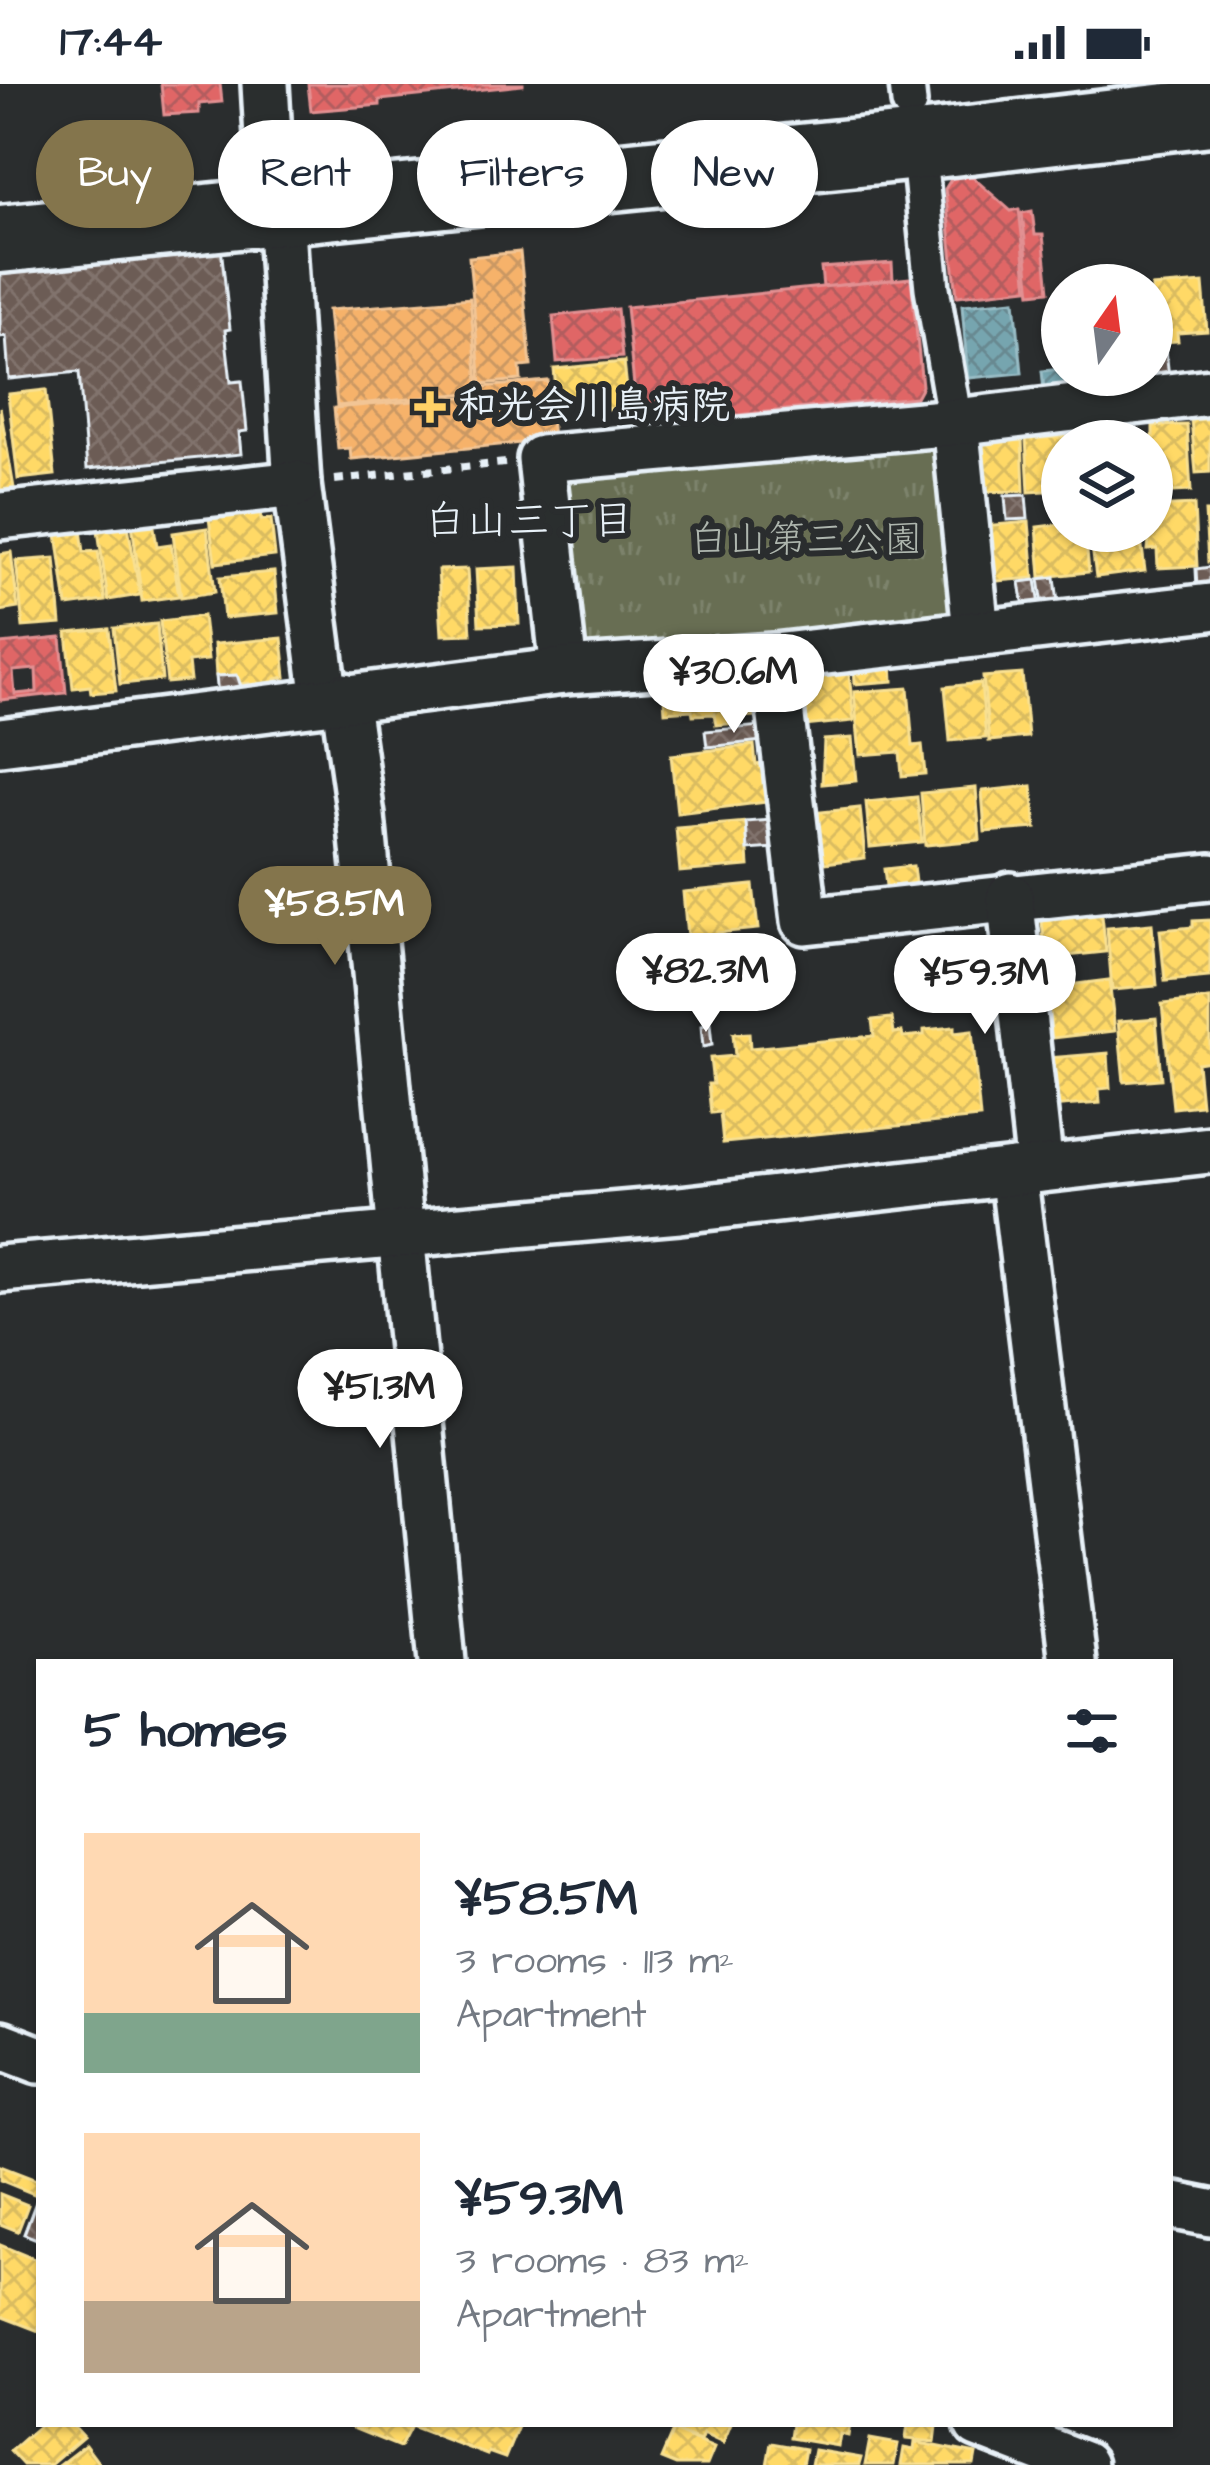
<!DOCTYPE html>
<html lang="en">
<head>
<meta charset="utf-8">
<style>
	body { margin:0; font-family:"Architects Daughter","Klee One",sans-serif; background:#f6f6f7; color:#1f2937; height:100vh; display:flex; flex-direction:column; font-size:45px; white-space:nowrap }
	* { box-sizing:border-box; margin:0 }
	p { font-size:39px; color:#747a83 }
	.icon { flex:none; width:66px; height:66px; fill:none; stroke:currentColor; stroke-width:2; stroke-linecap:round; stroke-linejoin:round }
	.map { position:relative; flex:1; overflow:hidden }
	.drawer { position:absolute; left:36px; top:1575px; width:1137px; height:768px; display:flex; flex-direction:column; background:#fff; border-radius:0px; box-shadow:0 3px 9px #0004 }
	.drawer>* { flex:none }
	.hud { position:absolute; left:36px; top:36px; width:1140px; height:108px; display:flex; gap:24px }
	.needle { width:78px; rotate:14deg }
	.fabs { position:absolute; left:1041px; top:180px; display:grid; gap:24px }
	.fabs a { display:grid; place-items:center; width:132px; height:132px; border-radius:50%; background:#fff; box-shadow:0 3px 9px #0004; font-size:60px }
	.price { position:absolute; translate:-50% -102px; padding:0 27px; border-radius:42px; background:#fff; color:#222; font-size:39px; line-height:78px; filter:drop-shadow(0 3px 6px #0008) }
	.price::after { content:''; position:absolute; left:50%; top:72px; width:36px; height:27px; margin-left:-18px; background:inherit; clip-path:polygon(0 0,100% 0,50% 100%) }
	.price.on { background:#84754c; color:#fff }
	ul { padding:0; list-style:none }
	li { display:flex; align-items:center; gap:36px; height:300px; padding:0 48px }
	li span { display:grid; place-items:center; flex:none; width:336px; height:240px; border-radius:0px; color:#555 }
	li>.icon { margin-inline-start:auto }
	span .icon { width:144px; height:144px; fill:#fffc; stroke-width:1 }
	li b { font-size:51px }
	h2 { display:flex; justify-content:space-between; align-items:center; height:144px; padding:0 48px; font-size:51px }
	.chip { padding:0 42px; border-radius:54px; background:#fff; box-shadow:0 3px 9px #0004; font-size:42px; line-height:108px }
	.chip.on { background:#84754c; color:#fff }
	.status { display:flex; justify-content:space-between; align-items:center; height:84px; padding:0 60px; background:#fff; direction:ltr }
	.status svg { height:33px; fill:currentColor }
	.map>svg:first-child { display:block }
	.park { fill:url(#park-tufts); stroke:#a8b0a6; stroke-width:3 }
	.homes { fill:url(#homes-cross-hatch); stroke:#f8e092; stroke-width:3 }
	.shops { fill:url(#shops-cross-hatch); stroke:#e29092; stroke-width:3; fill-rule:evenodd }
	.health { fill:url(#health-cross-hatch); stroke:#f2c595; stroke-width:3 }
	.public { fill:url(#public-cross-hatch); stroke:#98bcc5; stroke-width:3 }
	.building { fill:url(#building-cross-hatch); stroke:#e8f1f8; stroke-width:3 }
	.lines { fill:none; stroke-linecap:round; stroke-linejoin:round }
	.pedestrian-casing { stroke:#e8f1f8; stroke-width:42 }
	.minor-casing { stroke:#e8f1f8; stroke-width:54 }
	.trunk-casing { stroke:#e8f1f8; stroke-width:75 }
	.path { stroke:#e8f1f8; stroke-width:8; stroke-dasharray:9 9; stroke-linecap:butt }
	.pedestrian { stroke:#2a2d2e; stroke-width:33 }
	.minor { stroke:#2a2d2e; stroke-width:45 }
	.trunk { stroke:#2a2d2e; stroke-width:66 }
	.poi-dot { fill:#ffd166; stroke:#2a2d2e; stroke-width:4.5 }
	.labels { text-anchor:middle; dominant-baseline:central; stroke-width:12; stroke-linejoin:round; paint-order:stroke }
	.poi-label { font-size:39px; font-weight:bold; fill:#e8f1f8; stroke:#2a2d2e; text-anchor:start }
	.park-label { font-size:39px; fill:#aeb6ae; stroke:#2a2d2e }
	.neighbourhood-label { font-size:42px; fill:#e8f1f8; stroke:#2a2d2e }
</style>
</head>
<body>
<div class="status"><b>17:44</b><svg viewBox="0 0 49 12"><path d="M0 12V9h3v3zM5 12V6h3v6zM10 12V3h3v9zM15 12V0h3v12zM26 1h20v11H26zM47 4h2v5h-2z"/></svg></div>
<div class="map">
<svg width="1210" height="2381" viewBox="0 0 1210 2381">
	<defs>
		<pattern id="park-tufts" width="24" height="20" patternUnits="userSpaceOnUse" patternTransform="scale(3)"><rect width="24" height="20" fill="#676e53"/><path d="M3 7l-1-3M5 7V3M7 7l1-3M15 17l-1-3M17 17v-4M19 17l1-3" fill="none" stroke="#7d836c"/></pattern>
		<pattern id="homes-cross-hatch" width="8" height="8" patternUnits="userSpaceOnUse" patternTransform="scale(3)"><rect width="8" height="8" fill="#ffd966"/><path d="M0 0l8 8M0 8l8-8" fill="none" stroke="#dabc60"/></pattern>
		<pattern id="shops-cross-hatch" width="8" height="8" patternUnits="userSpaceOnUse" patternTransform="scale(3)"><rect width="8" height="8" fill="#e06666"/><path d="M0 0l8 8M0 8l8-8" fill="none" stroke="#b25d5e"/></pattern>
		<pattern id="health-cross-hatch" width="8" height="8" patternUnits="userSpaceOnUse" patternTransform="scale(3)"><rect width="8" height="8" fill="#f6b26b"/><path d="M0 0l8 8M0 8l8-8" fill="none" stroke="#ca9863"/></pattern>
		<pattern id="public-cross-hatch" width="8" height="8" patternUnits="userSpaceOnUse" patternTransform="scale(3)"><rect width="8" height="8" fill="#76a5af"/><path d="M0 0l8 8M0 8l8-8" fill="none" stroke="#688991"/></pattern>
		<pattern id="building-cross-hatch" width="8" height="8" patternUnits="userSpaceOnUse" patternTransform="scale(3)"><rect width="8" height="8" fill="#6c5b54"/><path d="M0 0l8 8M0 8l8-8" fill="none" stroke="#81736d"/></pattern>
	</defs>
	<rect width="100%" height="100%" fill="#2a2d2e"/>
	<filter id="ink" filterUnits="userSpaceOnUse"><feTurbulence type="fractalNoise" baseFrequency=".00833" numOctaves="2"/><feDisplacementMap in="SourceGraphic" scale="24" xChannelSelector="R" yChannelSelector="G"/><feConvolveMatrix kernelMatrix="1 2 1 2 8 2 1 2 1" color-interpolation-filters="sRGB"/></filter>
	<g filter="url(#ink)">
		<polygon class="park" points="926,352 942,365 959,518 944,535 590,572 569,559 563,391"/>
		<g class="homes">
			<polygon points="1203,199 1207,247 1177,249 1178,257 1152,259 1152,203"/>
			<polygon points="624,278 629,323 578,328 577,314 557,316 554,285"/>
			<polygon points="46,306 55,391 18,395 8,310"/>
			<polygon points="0,323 14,404 0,406"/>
			<polygon points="1210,335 1210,388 1196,389 1191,336"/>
			<polygon points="1110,341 1132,341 1133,357 1083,357 1083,351 1110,350"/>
			<polygon points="1187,341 1191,407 1152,409 1152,357 1142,354 1153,353 1153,342"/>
			<polygon points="1077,352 1077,357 1062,357 1062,406 1029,408 1026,355"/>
			<polygon points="1022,355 1024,407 975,408 973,357"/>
			<polygon points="1194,421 1197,482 1158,484 1157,465 1148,466 1152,423"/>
			<polygon points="260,427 261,436 271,435 275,472 215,479 209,434"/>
			<polygon points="1205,428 1210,428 1210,478 1208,478"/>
			<polygon points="153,437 157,462 171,460 179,512 142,517 132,439"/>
			<polygon points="1029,438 1034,494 986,498 981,442"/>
			<polygon points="1062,440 1062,447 1085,447 1089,488 1041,493 1037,443"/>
			<polygon points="128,442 140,511 108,516 98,446"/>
			<polygon points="207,444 215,508 181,513 173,449"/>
			<polygon points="81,446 84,468 98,467 105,517 67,522 57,450"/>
			<polygon points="1090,447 1140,447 1145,487 1096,493"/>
			<polygon points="11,468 18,524 0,527 0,470"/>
			<polygon points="55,474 61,540 23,543 16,477"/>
			<polygon points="517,483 519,540 479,541 476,485"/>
			<polygon points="467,485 471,550 442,551 438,486"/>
			<polygon points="274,488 278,529 224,534 220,493"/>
			<polygon points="203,532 208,576 188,578 190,597 167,599 160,537"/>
			<polygon points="157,540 162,596 120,600 114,544"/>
			<polygon points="109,545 116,607 91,609 90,602 73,604 67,549"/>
			<polygon points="282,554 286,593 276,595 277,602 250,605 249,599 238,600 237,591 216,592 214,560"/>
			<polygon points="892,577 893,597 855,600 854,580"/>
			<polygon points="848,580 854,637 803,642 798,585"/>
			<polygon points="1022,590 1028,653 989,657 983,593"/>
			<polygon points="737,595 738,609 752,607 754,632 740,633 741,639 716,641 714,630 693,631 692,626 665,628 663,601"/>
			<polygon points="981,599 986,654 950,657 945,603"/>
			<polygon points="908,604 913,662 922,661 925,690 902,692 900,668 860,671 854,608"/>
			<polygon points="852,654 856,697 822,700 824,656"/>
			<polygon points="754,661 756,681 762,680 767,718 677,729 671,671"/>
			<polygon points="1032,702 1036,744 985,748 982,707"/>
			<polygon points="976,704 980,756 925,761 921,709"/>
			<polygon points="917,713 922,758 870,763 866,718"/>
			<polygon points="860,724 865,774 817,780 811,729"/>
			<polygon points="746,738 749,782 680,788 676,744"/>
			<polygon points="913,782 916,807 887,810 884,785"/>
			<polygon points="753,801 758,845 717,849 718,860 688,863 683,808"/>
			<polygon points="1101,823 1106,868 1046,874 1041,829"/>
			<polygon points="1210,836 1210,893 1165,897 1160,846 1193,843 1193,837"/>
			<polygon points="1152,840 1157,902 1112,906 1107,844"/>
			<polygon points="1109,896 1115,947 1052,954 1048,917 1061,916 1060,902"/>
			<polygon points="1210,915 1210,977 1197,979 1201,1021 1173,1024 1162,920"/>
			<polygon points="892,934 894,949 902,948 903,953 924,951 924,946 954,943 954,949 972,947 980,1034 723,1059 720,1028 711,1029 708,1000 713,1000 710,974 735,972 733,950 749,949 750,964 874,952 872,936"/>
			<polygon points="1156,934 1161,995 1124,998 1118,937"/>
			<polygon points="1108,969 1110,1004 1099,1005 1100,1019 1050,1023 1046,974"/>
			<polygon points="0,2082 39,2097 39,2112 0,2096"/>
			<polygon points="0,2110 28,2121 18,2147 0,2140"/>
			<polygon points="0,2161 39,2177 39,2247 0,2232"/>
			<polygon points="41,2340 71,2340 83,2353 50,2381 23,2381 10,2367"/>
			<polygon points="343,2340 519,2340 505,2374 488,2368 487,2371 411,2342 400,2363"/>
			<polygon points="679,2340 731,2340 723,2359 703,2350 700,2357 676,2348"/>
			<polygon points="792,2340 850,2340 848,2352 840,2350 838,2362 790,2354"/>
			<polygon points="908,2340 937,2342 935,2358 906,2355"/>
			<polygon points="673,2347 714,2364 707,2381 676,2381 661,2375"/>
			<polygon points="870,2355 898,2360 894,2381 865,2381"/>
			<polygon points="915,2358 976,2370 974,2381 901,2381 904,2364 914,2366"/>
			<polygon points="771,2359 805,2365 802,2381 767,2381"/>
			<polygon points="85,2361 100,2381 59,2381"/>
			<polygon points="814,2366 861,2374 859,2381 811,2381"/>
		</g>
		<g class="shops">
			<polygon points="161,0 220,0 222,18 199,20 199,29 164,31"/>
			<polygon points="308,0 523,0 523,1 380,16 380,21 311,27"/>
			<polygon points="968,89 1011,127 1019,125 1028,204 957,212 945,105 953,92"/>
			<polygon points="1032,127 1035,151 1043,151 1049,207 1031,209 1022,129"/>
			<polygon points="892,179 893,196 823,203 821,184"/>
			<polygon points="911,194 922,302 916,313 638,341 626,223"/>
			<polygon points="617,225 622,273 557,278 553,232"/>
			<path d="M 61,554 L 66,609 L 0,616 L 0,560 ZM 36,585 L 37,608 L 15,610 L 13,587 Z"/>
		</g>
		<g class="health">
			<polygon points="520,168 531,282 520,283 521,296 481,300 469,173"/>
			<polygon points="470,214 479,308 337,322 328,226"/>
			<polygon points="548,297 553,356 351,375 350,364 338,365 334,324 482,311 482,303"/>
		</g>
		<g class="public">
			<polygon points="1015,216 1022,289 968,294 962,221"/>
			<polygon points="1062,285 1062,291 1072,291 1073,304 1044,306 1042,287"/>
		</g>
		<g class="building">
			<polygon points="221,163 230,245 225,246 231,298 242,297 247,347 239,348 241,370 87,385 79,288 9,295 6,252 0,253 0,186"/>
			<polygon points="1166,266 1169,294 1149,296 1152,267"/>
			<polygon points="1026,411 1028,435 1007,436 1005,412"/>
			<polygon points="1210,483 1210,503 1197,504 1196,485"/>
			<polygon points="1055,493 1058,519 1043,521 1039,495"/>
			<polygon points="1036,496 1040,521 1024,523 1020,498"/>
			<polygon points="237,591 244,611 218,613 216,592"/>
			<polygon points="761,642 763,657 707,663 705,647"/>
			<polygon points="771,736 774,764 748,766 746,738"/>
			<polygon points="710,940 712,961 703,963 701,942"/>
			<polygon points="36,2118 39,2119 37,2155 24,2150"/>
		</g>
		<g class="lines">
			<defs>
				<g id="pedestrian">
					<polyline points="907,0 909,19"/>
					<polyline points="918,62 932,204 955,338"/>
				</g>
				<g id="minor">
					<polyline points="265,0 270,88 280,128 297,400 325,616"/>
					<polyline points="955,338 976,548"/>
					<polyline points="0,432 297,400"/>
					<polyline points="774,573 805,837 1210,793"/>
					<polyline points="564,587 541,375 955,338 1210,308"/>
					<polyline points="344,612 361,732 442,1578"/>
					<polyline points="0,658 564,587 774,573 1210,523"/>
					<polyline points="1010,812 1040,1085"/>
					<polyline points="1013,1088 1073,1578"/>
					<polyline points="0,1185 679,1126 1210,1066"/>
					<polyline points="0,1961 39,1976"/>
					<polyline points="1170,2121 1210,2129"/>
					<polyline points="978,2340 1083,2381"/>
				</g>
				<polyline id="trunk" points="0,155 918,62 1210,28"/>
			</defs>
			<use href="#pedestrian" class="pedestrian-casing"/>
			<use href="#minor" class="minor-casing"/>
			<use href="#trunk" class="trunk-casing"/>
			<polyline class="path" points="335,396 505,379"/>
			<use href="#pedestrian" class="pedestrian"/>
			<use href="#minor" class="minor"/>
			<use href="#trunk" class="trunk"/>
		</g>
	</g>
	<path class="poi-dot" d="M424 305h12v12h12v12h-12v12h-12v-12h-12v-12h12z"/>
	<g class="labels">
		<g class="poi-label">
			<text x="457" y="323">和光会川島病院</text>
		</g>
		<g class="park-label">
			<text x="806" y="457">白山第三公園</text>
		</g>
		<g class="neighbourhood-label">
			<text x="529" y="438">白山三丁目</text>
		</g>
	</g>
</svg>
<div class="fabs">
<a><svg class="needle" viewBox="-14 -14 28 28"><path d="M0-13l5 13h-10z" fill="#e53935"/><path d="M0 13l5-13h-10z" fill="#747a83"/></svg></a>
<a><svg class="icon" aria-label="layers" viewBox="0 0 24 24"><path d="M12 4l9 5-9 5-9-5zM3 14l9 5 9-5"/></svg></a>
</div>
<b class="price" style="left:734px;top:652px">¥30.6M</b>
<b class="price on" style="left:335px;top:884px">¥58.5M</b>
<b class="price" style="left:706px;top:951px">¥82.3M</b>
<b class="price" style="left:985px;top:953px">¥59.3M</b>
<b class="price" style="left:380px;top:1367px">¥51.3M</b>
<div class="hud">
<a class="chip on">Buy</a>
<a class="chip">Rent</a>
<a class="chip">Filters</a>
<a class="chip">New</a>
</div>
<section class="drawer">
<h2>5 homes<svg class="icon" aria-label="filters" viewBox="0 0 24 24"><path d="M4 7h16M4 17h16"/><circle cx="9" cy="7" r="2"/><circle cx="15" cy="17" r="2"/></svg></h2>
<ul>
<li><span style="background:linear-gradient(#ffd9b3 75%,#7fa58c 0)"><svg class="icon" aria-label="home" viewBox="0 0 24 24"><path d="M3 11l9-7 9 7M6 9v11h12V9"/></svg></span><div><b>¥58.5M</b><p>3 rooms · 113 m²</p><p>Apartment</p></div></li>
<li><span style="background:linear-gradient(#ffd9b3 70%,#b9a48a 0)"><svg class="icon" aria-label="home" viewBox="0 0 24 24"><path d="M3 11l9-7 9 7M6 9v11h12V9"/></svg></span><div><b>¥59.3M</b><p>3 rooms · 83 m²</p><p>Apartment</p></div></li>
</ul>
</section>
</div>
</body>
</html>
